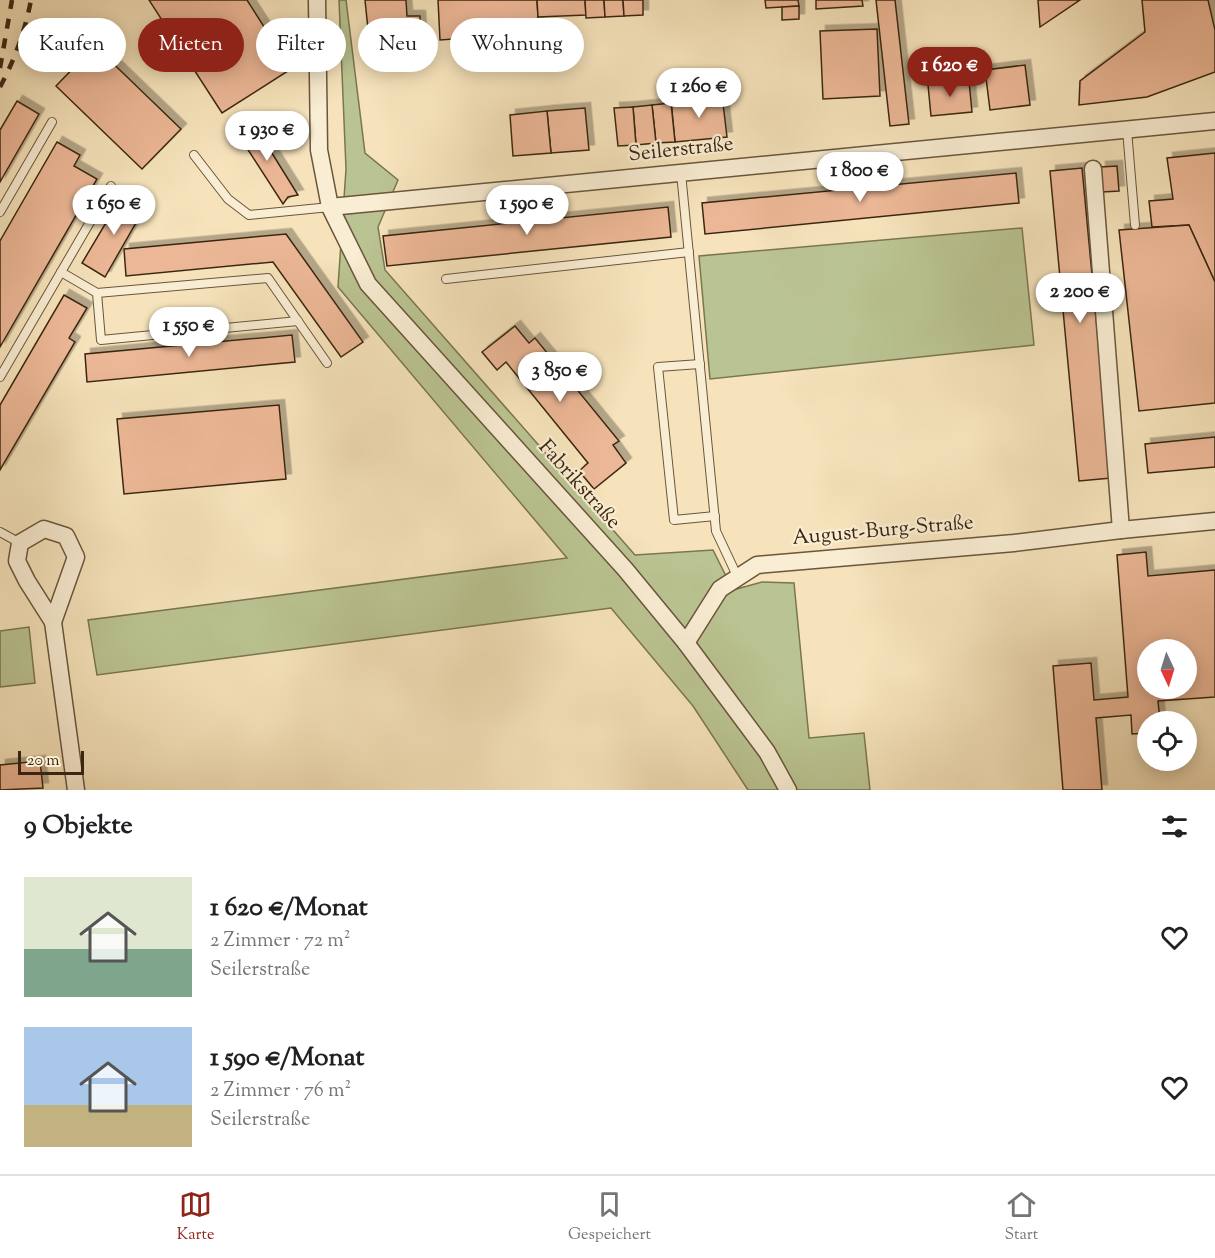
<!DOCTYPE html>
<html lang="de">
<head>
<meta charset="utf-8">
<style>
	body { margin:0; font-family:"Sorts Mill Goudy",serif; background:#f2f2f2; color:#202124; height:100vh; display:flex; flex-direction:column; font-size:22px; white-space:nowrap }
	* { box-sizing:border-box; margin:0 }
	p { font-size:20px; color:#757577 }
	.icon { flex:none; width:33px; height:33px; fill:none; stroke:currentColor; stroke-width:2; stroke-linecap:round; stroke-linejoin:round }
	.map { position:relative; height:790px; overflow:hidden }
	.details { display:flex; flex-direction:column; background:#fff; flex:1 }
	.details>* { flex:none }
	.hud { position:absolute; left:18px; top:18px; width:600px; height:54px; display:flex; gap:12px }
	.needle { width:39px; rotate:176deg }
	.tools { position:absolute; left:1137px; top:639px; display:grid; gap:12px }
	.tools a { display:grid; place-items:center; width:60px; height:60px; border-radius:50%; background:#fff; box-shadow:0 3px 15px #0003; font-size:30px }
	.scale { position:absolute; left:18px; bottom:15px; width:66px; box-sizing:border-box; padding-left:6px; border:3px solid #3b2711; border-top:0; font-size:16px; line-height:21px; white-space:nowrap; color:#3b2711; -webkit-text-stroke:4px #f9edd3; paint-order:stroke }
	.price { position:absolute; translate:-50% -51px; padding:0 14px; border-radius:21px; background:#fff; color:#222; font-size:20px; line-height:39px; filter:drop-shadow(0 2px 3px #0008) }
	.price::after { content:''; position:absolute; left:50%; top:36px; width:18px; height:14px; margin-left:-9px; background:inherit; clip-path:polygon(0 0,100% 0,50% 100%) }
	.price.selected { background:#8f2418; color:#fff }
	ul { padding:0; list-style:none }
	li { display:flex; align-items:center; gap:18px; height:150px; padding:0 24px }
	li span { display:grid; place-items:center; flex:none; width:168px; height:120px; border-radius:0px; color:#555 }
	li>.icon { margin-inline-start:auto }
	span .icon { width:72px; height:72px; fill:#fffc; stroke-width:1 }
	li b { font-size:26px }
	h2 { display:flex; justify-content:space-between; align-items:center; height:72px; padding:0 24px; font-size:26px }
	.chip { padding:0 21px; border-radius:27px; background:#fff; box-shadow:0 3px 15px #0003; font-size:21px; line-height:54px }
	.chip.selected { background:#8f2418; color:#fff }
	.dock { display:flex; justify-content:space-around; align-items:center; height:84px; border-top:2px solid #e0e0e0; background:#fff; font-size:16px; color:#757577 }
	.dock a { display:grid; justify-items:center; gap:3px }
	.dock .selected { color:#8f2418 }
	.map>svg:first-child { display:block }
	.green { fill:#bac492; stroke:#7a7652; stroke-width:1.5 }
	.building { fill:#ecb796; stroke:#3b2711; stroke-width:1.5; fill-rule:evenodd; filter:url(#shadow) }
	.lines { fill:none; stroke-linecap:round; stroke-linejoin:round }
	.lane-casing { stroke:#6a563c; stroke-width:10 }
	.street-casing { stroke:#6a563c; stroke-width:19 }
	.lane { stroke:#f9edd3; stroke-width:8 }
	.street { stroke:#f9edd3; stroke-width:16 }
	.rail { stroke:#3b2711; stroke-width:4.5; stroke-dasharray:10 10; stroke-linecap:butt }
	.labels { text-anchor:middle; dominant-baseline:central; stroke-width:4.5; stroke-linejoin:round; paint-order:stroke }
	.street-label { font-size:21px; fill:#3b2711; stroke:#f9edd3 }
</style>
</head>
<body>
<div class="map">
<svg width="1215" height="790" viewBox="0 0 1215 790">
	<defs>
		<filter id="shadow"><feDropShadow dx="5.5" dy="-5.5" stdDeviation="0" flood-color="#0004"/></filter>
	</defs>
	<rect width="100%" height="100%" fill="#f6e3bb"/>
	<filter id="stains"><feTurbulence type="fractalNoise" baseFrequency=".00333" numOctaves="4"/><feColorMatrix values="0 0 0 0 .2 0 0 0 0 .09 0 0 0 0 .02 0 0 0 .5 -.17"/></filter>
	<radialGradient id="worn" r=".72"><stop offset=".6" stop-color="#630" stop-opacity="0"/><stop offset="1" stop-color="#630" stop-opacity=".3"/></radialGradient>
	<g class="green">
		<polygon points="339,0 346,0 365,153 398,180 378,227 385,270 635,555 713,550 733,590 762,582 794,583 809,738 864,733 870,790 748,790 693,706 611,608 97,675 88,620 567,558 338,287 346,169"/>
		<polygon points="1022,228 1034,345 710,379 699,256"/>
		<polygon points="29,627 35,683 0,687 0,631"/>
	</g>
	<g class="building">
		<polygon points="149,0 247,0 291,69 222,113"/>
		<polygon points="365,0 406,0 407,16 420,16 421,36 369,39"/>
		<polygon points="438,0 537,0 539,33 440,40"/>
		<polygon points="537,0 585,0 586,15 538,17"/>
		<polygon points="585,0 604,0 605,17 586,18"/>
		<polygon points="604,0 623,0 624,16 605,17"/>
		<polygon points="623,0 643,0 643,15 624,16"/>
		<polygon points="765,0 798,0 799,6 766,8"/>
		<polygon points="816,0 862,0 863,6 816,9"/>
		<polygon points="876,0 895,0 909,124 890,126"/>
		<polygon points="1038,0 1080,0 1040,27"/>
		<polygon points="1142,0 1208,0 1215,30 1215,72 1147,97 1079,105 1080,81 1145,32"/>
		<polygon points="799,6 799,19 782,20 782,7"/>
		<polygon points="877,29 880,96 823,99 820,31"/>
		<polygon points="95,46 181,129 142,169 56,86"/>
		<polygon points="1025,65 1030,105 990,110 985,70"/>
		<polygon points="969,81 972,112 931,116 928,85"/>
		<polygon points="722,95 727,137 675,142 671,100"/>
		<polygon points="17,101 39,114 0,182 0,130"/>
		<polygon points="671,103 675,142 656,143 652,105"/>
		<polygon points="652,105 656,143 636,145 633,107"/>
		<polygon points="633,107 636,145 618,146 614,108"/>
		<polygon points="585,108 589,150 551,153 547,111"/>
		<polygon points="547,111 551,153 513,156 510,115"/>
		<polygon points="252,121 298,195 288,197 283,204 236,131"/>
		<polygon points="57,142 80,155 74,166 97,179 0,347 0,241"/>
		<polygon points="1215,153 1215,282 1189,225 1152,227 1149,201 1173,199 1167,158"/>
		<polygon points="1117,166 1119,191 1102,192 1100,167"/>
		<polygon points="1082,168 1111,478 1079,481 1050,171"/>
		<polygon points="1016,173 1019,203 705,234 702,203"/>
		<polygon points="123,194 145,207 105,277 82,263"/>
		<polygon points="668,207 671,237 387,266 383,236"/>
		<polygon points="1189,225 1215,282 1215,403 1139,411 1119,230"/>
		<polygon points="286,234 363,342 341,357 273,262 126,276 124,249"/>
		<polygon points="64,295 87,308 69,338 75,342 0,470 0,405"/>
		<polygon points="515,326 529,343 535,338 619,441 613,445 626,463 594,489 579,471 588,463 506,362 497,370 482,352"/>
		<polygon points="292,335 295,362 87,382 85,354"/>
		<polygon points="279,405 286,479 124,494 117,419"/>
		<polygon points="1215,437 1215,467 1148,473 1145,444"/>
		<path d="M 1146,552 L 1148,576 L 1215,570 L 1215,697 L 1158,701 L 1160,722 L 1148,722 L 1148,733 L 1132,734 L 1131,715 L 1096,718 L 1102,790 L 1063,790 L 1053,666 L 1091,663 L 1094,700 L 1128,697 L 1117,555 ZM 1148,650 L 1186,650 L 1186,688 L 1148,688 Z"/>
		<polygon points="40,761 43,788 0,790 0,765"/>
	</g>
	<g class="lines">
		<defs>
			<g id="lane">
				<polyline points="1127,130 1135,225"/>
				<polyline points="194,155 228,199 249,215 330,207"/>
				<polyline points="681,173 716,531 738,578"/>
				<polyline points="0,212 52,122"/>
				<polyline points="61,272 97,293 268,278 327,363"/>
				<polyline points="446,279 689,252"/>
				<polyline points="97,293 101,340 298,321"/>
				<polyline points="700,364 658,367 674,520 715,516"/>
				<polyline points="0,377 111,186"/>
				<polyline points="0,532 20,543"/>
			</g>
			<g id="street">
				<polyline points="317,0 319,150 330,207 368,284 625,569 686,643 767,752 788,790"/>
				<polyline points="1093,169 1121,530"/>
				<polyline points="330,207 1215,121"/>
				<polygon points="44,529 66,536 76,557 53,622 27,581 17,561 20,543"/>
				<polyline points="53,622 76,790"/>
				<polyline points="686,643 720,589 757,565 1014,543 1121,530 1215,521"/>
			</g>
		</defs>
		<use href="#lane" class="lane-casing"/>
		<use href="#street" class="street-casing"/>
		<use href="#lane" class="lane"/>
		<use href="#street" class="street"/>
		<g class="rail">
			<polyline points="0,68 12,0"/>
			<path d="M 0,87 C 15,59 25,31 31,0"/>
		</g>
	</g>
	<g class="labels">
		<g class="street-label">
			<text transform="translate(681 150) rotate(-6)">Seilerstraße</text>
			<text transform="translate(579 485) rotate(48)">Fabrikstraße</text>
			<text transform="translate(883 531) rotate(-5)">August-Burg-Straße</text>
		</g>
	</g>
	<rect width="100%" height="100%" filter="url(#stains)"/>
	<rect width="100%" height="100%" fill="url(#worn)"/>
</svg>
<div class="tools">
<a><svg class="needle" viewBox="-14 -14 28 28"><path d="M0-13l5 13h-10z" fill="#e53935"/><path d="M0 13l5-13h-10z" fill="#757577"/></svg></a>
<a><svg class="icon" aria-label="locate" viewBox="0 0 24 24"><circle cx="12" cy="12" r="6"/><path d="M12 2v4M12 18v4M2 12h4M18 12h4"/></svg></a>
</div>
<div class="scale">20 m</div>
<b class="price selected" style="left:950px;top:98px">1 620 €</b>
<b class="price" style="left:699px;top:119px">1 260 €</b>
<b class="price" style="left:267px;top:162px">1 930 €</b>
<b class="price" style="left:860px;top:203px">1 800 €</b>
<b class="price" style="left:114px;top:236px">1 650 €</b>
<b class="price" style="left:527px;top:236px">1 590 €</b>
<b class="price" style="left:1080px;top:324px">2 200 €</b>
<b class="price" style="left:189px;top:358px">1 550 €</b>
<b class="price" style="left:560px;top:403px">3 850 €</b>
<div class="hud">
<a class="chip">Kaufen</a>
<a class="chip selected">Mieten</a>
<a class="chip">Filter</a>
<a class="chip">Neu</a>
<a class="chip">Wohnung</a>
</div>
</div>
<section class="details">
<h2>9 Objekte<svg class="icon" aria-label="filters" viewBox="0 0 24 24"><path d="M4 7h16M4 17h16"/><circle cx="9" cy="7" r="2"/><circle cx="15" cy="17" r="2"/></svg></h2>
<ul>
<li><span style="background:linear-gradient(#dfe7d0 60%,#7fa58c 0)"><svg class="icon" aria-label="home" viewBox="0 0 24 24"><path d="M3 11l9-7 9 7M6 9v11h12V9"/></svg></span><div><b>1 620 €/Monat</b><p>2 Zimmer · 72 m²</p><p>Seilerstraße</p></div><svg class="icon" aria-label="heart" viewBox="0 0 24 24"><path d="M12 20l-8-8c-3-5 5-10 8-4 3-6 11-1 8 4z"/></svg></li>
<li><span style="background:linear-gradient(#a9c7e8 65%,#c2b280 0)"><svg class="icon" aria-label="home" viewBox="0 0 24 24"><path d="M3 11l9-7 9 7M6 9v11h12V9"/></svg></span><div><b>1 590 €/Monat</b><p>2 Zimmer · 76 m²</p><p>Seilerstraße</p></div><svg class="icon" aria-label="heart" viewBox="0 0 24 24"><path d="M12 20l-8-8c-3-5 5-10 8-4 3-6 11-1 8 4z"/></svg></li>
</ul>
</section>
<nav class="dock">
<a class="selected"><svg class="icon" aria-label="map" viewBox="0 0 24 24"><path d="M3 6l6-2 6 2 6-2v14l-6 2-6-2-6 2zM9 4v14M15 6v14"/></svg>Karte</a>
<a><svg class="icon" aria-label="saved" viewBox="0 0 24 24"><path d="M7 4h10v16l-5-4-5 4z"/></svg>Gespeichert</a>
<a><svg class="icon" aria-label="home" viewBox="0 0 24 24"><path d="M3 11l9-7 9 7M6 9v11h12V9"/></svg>Start</a>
</nav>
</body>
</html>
